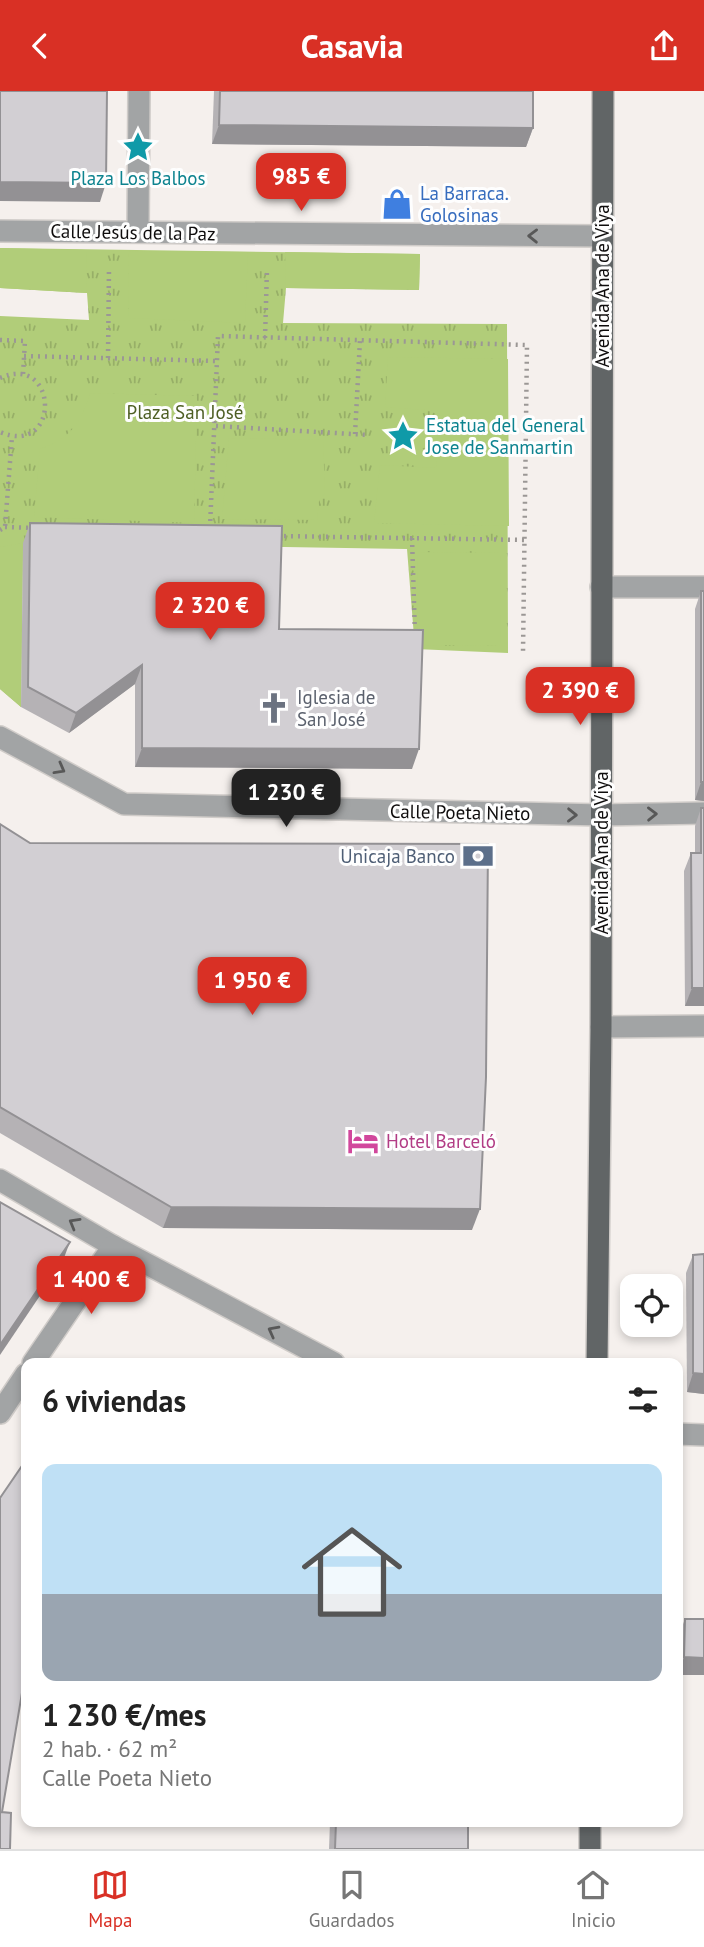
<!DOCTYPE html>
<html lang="es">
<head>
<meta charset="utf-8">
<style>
	body { margin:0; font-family:"PT Sans",sans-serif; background:#f2f2f2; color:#222; height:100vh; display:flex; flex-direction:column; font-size:26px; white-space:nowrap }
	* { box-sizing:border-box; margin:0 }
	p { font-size:23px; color:#767676 }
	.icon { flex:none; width:38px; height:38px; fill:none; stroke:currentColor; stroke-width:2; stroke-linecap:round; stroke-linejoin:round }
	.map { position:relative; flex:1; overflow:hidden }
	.sheet { position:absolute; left:21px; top:1267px; width:662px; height:469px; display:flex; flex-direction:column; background:#fff; border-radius:14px; box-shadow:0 4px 10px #0003 }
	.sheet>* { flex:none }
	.controls { position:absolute; left:620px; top:1183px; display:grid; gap:14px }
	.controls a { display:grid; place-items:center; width:63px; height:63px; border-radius:14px; background:#fff; box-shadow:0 4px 10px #0003; font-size:35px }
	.price { position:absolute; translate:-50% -60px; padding:0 16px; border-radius:14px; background:#d93025; color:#fff; font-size:23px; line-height:46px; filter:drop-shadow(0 2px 4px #0008) }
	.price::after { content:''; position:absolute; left:50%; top:42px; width:21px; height:16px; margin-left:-10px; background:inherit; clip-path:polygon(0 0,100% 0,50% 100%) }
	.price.active { background:#222; color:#fff }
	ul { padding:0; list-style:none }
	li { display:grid; align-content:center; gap:14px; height:371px; padding:0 21px }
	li+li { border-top:2px solid #e0e0e0 }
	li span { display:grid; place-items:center; height:217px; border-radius:14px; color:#555 }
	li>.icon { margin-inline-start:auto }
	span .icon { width:126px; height:126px; fill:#fffc; stroke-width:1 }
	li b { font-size:30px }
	h2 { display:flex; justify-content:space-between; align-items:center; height:84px; padding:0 21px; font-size:30px }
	header { display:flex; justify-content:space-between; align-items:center; height:91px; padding:0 21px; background:#d93025; color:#fff; font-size:32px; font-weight:700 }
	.tab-bar { display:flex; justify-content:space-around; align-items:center; height:98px; border-top:2px solid #e0e0e0; background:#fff; font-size:19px; color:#767676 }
	.tab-bar a { display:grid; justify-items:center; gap:4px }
	.tab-bar .active { color:#d93025 }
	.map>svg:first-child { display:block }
	.grass { fill:url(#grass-tufts) }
	.garden { fill:#b1cd79 }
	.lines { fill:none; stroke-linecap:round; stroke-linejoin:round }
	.minor-casing { stroke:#d0ccc9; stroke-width:24 }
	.major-casing { stroke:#d0ccc9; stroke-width:24 }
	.path { stroke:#9b9795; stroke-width:4.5; stroke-dasharray:2 5; stroke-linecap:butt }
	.minor { stroke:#a2a4a5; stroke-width:21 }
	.major { stroke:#616566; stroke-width:21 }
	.wall { fill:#b5b2b5 }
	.shaded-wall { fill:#939194 }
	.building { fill:#d2cfd3; stroke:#939194; stroke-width:2 }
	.oneway { stroke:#585858 }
	.labels { text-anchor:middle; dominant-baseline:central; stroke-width:6; stroke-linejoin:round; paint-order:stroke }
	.culture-label { font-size:19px; fill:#0d838f; stroke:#fefefe }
	.shop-label { font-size:19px; fill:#366cbe; stroke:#fefefe; text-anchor:start }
	.street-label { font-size:19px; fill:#0e0c0c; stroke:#fefefe }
	.park-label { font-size:19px; fill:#4e5f24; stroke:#fefefe }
	.worship-label { font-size:19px; fill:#5b616d; stroke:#fefefe; text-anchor:start }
	.service-label { font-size:19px; fill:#4e5e75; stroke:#fefefe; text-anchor:end }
	.hotel-label { font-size:19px; fill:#b23c85; stroke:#fefefe; text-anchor:start }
</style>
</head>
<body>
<header><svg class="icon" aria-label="back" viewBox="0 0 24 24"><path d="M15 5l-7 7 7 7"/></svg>Casavia<svg class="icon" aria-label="share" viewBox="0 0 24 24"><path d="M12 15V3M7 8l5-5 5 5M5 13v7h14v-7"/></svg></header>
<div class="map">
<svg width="704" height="1758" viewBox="0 0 704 1758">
	<defs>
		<pattern id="grass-tufts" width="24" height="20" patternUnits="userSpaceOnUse" patternTransform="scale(1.75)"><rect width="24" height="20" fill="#b1cd79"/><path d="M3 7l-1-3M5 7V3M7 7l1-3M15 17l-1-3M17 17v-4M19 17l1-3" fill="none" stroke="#97af67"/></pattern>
	</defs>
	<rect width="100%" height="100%" fill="#f5f0ed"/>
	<polygon class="grass" points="0,157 420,163 419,199 286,197 283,232 507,233 508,562 415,558 407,458 23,452 21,616 0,598 0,225 89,229 87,202 0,197"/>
	<g class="garden">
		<polygon points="0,157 86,159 87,202 0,197"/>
		<polygon points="128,160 248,161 245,232 129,227"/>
		<polygon points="285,161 420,163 419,199 286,197"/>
		<polygon points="388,266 508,268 509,435 374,432 380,374 436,377 438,320 385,316"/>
		<path d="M 90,302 L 197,305 L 194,432 L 34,426 L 40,358 C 70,348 81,332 90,302 Z"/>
		<polygon points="229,347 323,349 325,402 319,410 317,429 222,428"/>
		<polygon points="23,452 21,616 0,598 0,456"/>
		<polygon points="418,461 501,462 500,555 417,554"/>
	</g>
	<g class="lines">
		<defs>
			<g id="minor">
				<polyline points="0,140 602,145"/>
				<polyline points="138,141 139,0"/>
				<polyline points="601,496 704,496"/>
				<polyline points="0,646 124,713 601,724 704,722"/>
				<polyline points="601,936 704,935"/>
				<polyline points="0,1089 113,1155 334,1272"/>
				<polyline points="33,1272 113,1155"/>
				<polyline points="0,1322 26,1283"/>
				<polyline points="677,1343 704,1344"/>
			</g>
			<g id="major">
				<polyline points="597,1272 601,936 603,0"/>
				<polyline points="590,1758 590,1731"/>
			</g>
		</defs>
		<use href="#minor" class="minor-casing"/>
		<use href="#major" class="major-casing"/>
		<g class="path">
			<polyline points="265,247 267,178"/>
			<polyline points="0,249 25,250 23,284"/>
			<polyline points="24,265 217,270"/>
			<polyline points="108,267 109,177"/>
			<path d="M 0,287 C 59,261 61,367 0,341"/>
			<polyline points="216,335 369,344"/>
			<polyline points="355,343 360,249"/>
			<polyline points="5,436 34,437"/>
			<polyline points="210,437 218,245 527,254 523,562"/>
			<polyline points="0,439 5,436 12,345"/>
			<polyline points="277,445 525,449"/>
			<polyline points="412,447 415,544"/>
		</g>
		<use href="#minor" class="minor"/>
		<use href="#major" class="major"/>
	</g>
	<g class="wall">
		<polygon points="214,0 533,0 533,37 526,56 212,53"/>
		<polygon points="30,432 279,538 412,678 135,676 135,593 69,642 21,616 23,452"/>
		<polygon points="701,500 704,710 695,709 695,518"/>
		<polygon points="701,717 704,717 704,915 685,915 684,780 691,762 695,762 695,735"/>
		<polygon points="0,733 472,1139 163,1137 0,1042"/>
		<polygon points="704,1163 704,1303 687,1301 686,1182 693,1164"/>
		<polygon points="685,1528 704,1528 704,1584 678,1584 678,1546"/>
		<polygon points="330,1731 468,1731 468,1758 329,1758"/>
	</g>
	<g class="shaded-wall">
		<polygon points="219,34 533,37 526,56 212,53"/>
		<polygon points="0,91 106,92 100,111 0,110"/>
		<polygon points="142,574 135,593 69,642 76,622"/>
		<polygon points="142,657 419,658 412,678 135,676"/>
		<polygon points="701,691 704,691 704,710 695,709"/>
		<polygon points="692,897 704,897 704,915 685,915"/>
		<polygon points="171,1116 480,1118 472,1139 163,1137"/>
		<polygon points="70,1151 62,1172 0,1264 0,1254"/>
		<polygon points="693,1282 704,1283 704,1303 687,1301"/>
		<polygon points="684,1566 704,1567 704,1584 678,1584"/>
		<polygon points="26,1586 26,1596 16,1611 24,1590"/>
	</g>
	<g class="building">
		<polygon points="0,0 107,0 106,92 0,91"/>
		<polygon points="220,0 533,0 533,37 219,34"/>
		<polygon points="30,432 282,435 279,538 423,539 419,658 142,657 142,574 76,622 28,596"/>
		<rect x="701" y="500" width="3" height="191"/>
		<polygon points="701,717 704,717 704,897 692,897 691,762 701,762"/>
		<polygon points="0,733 30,752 488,753 486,986 480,1118 171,1116 0,1016"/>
		<polygon points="0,1111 70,1151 0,1254"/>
		<polygon points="704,1163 704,1283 693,1282 693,1164"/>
		<polygon points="26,1369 26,1586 24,1590 2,1721 11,1722 10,1758 0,1758 0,1407"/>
		<polygon points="685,1528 704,1528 704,1567 684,1566"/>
		<polygon points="336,1731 468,1731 468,1758 335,1758"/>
	</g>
	<defs><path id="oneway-chevron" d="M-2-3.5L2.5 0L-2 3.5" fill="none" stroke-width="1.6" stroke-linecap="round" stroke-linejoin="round" transform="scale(1.75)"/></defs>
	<g class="oneway">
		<use href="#oneway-chevron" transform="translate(533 145) rotate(-179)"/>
		<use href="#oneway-chevron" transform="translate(60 678) rotate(29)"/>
		<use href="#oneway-chevron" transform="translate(652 723) rotate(-1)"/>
		<use href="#oneway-chevron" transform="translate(572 724) rotate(1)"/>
		<use href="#oneway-chevron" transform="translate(74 1132) rotate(-150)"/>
		<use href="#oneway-chevron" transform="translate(273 1240) rotate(-152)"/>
	</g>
	<defs>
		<symbol id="sight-bare" viewBox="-9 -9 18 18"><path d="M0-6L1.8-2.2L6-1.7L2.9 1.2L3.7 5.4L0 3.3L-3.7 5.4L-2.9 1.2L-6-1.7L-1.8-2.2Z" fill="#0f9aa8" stroke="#fefefe" stroke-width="2.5" paint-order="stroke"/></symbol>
		<symbol id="shop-bare" viewBox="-9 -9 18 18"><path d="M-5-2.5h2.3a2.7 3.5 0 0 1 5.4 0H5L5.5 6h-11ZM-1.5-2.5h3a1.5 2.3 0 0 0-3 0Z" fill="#3f7fe0" stroke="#fefefe" stroke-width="2.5" paint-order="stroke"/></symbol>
		<symbol id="church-bare" viewBox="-9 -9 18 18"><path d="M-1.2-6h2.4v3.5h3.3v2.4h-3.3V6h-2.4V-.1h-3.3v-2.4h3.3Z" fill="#6b7280" stroke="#fefefe" stroke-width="2.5" paint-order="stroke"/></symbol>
		<symbol id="bank-bare" viewBox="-9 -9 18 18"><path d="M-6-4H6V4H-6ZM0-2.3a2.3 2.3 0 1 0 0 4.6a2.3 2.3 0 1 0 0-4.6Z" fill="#5c6f8a" stroke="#fefefe" stroke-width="2.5" paint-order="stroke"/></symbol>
		<symbol id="hotel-bare" viewBox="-9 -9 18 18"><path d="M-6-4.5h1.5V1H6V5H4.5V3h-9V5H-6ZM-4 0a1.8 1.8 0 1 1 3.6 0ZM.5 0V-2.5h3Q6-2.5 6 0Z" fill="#d1479c" stroke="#fefefe" stroke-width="2.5" paint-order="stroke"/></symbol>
	</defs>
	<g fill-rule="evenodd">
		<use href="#sight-bare" x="116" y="34" width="44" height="44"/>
		<use href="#shop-bare" x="375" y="91" width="44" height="44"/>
		<use href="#sight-bare" x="381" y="323" width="44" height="44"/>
		<use href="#church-bare" x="252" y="595" width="44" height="44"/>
		<use href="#bank-bare" x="456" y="743" width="44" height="44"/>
		<use href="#hotel-bare" x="341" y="1028" width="44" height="44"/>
	</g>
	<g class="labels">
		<g class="culture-label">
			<text x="138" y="87">Plaza Los Balbos</text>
			<text x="426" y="334" text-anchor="start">Estatua del General<tspan x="426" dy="22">Jose de Sanmartin</tspan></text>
		</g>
		<g class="shop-label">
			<text x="420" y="102">La Barraca.<tspan x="420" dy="22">Golosinas</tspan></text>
		</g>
		<g class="street-label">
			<text transform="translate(133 141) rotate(1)">Calle Jesús de la Paz</text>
			<text transform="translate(602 195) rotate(-90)">Avenida Ana de Viya</text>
			<text transform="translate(460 721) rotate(1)">Calle Poeta Nieto</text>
			<text transform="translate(601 762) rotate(-90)">Avenida Ana de Viya</text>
		</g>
		<g class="park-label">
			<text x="185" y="321">Plaza San José</text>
		</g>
		<g class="worship-label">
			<text x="297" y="606">Iglesia de<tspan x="297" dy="22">San José</tspan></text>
		</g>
		<g class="service-label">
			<text x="455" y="765">Unicaja Banco</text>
		</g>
		<g class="hotel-label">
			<text x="386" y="1050">Hotel Barceló</text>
		</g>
	</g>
</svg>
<div class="controls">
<a><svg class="icon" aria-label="locate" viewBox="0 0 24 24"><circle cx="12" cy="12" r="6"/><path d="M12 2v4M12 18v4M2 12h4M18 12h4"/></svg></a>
</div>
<b class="price" style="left:301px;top:122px">985 €</b>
<b class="price" style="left:210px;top:551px">2 320 €</b>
<b class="price" style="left:580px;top:636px">2 390 €</b>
<b class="price active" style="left:286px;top:738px">1 230 €</b>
<b class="price" style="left:252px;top:926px">1 950 €</b>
<b class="price" style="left:91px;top:1225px">1 400 €</b>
<section class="sheet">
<h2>6 viviendas<svg class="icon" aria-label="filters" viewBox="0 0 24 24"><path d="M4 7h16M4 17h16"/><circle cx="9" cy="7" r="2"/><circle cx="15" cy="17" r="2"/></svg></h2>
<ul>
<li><span style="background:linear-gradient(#bfe0f5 60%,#9aa5b1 0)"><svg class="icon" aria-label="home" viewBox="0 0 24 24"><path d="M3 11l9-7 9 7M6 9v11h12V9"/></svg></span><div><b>1 230 €/mes</b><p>2 hab. · 62 m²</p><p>Calle Poeta Nieto</p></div></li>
</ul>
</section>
</div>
<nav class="tab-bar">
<a class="active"><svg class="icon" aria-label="map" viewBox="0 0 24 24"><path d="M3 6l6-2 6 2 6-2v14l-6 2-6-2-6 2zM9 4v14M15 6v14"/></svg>Mapa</a>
<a><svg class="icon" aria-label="saved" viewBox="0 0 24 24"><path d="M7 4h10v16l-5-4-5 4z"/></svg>Guardados</a>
<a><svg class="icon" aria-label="home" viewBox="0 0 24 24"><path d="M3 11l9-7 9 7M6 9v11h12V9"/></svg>Inicio</a>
</nav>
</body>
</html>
